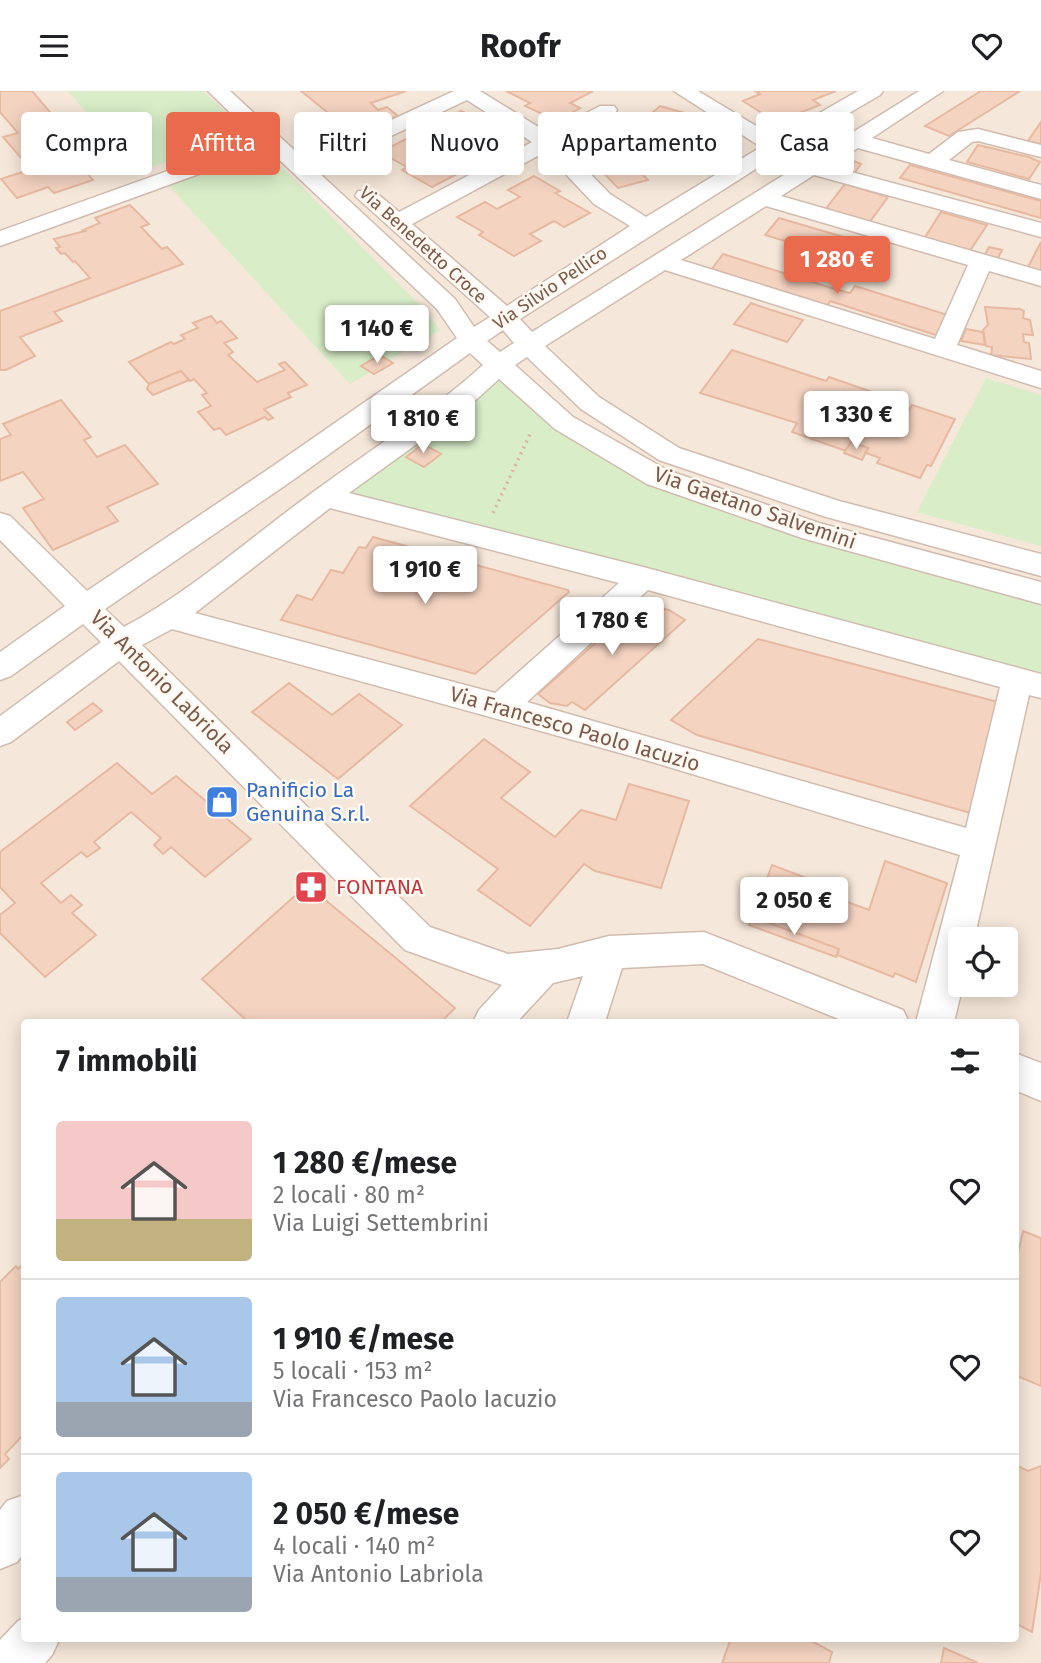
<!DOCTYPE html>
<html lang="it">
<head>
<meta charset="utf-8">
<style>
	body { margin:0; font-family:"Fira Sans",sans-serif; background:#f2f2f2; color:#202124; height:100vh; display:flex; flex-direction:column; font-size:26px; white-space:nowrap }
	* { box-sizing:border-box; margin:0 }
	p { font-size:23px; color:#757577 }
	.icon { flex:none; width:38px; height:38px; fill:none; stroke:currentColor; stroke-width:2; stroke-linecap:round; stroke-linejoin:round }
	.map { position:relative; flex:1; overflow:hidden }
	.sheet { position:absolute; left:21px; top:928px; width:998px; height:623px; display:flex; flex-direction:column; background:#fff; border-radius:7px; box-shadow:0 4px 18px #0003 }
	.sheet>* { flex:none }
	.top-card { position:absolute; left:21px; top:21px; width:999px; height:63px; display:flex; gap:14px }
	.fabs { position:absolute; left:948px; top:836px; display:grid; gap:14px }
	.fabs a { display:grid; place-items:center; width:70px; height:70px; border-radius:7px; background:#fff; box-shadow:0 4px 18px #0003; font-size:35px }
	.price { position:absolute; translate:-50% -60px; padding:0 16px; border-radius:7px; background:#fff; color:#222; font-size:23px; line-height:46px; filter:drop-shadow(0 2px 4px #0008) }
	.price::after { content:''; position:absolute; left:50%; top:42px; width:21px; height:16px; margin-left:-10px; background:inherit; clip-path:polygon(0 0,100% 0,50% 100%) }
	.price.current { background:#ea6a4d; color:#fff }
	ul { padding:0; list-style:none }
	li { display:flex; align-items:center; gap:21px; height:175px; padding:0 35px }
	li+li { border-top:2px solid #e0e0e0 }
	li span { display:grid; place-items:center; flex:none; width:196px; height:140px; border-radius:7px; color:#555 }
	li>.icon { margin-inline-start:auto }
	span .icon { width:84px; height:84px; fill:#fffc; stroke-width:1 }
	li b { font-size:30px }
	h2 { display:flex; justify-content:space-between; align-items:center; height:84px; padding:0 35px; font-size:30px }
	.tag { padding:0 24px; border-radius:7px; background:#fff; box-shadow:0 4px 18px #0003; font-size:24px; line-height:63px }
	.tag.current { background:#ea6a4d; color:#fff }
	header { display:flex; justify-content:space-between; align-items:center; height:91px; padding:0 35px; background:#fff; font-size:32px; font-weight:700 }
	.map>svg:first-child { display:block }
	.residential { fill:#f5e7d9; fill-rule:evenodd }
	.green { fill:#d8edc8 }
	.building { fill:#f4d3c1; stroke:#e7b9a1; stroke-width:2 }
	.lines { fill:none; stroke-linecap:round; stroke-linejoin:round }
	.minor-casing { stroke:#d1bcaf; stroke-width:3 }
	.path { stroke:#dab6a3; stroke-width:3.5; stroke-dasharray:2 4.5; stroke-linecap:butt }
	.minor { fill:#fff; fill-rule:evenodd }
	.labels { text-anchor:middle; dominant-baseline:central; stroke-width:5; stroke-linejoin:round; paint-order:stroke }
	.far-street-label { font-size:18px; fill:#7a5a4c; stroke:#fff9f2 }
	.street-label { font-size:21px; fill:#7a5a4c; stroke:#fff9f2 }
	.shop-label { font-size:21px; fill:#366cbe; stroke:#fff9f2; text-anchor:start }
	.health-label { font-size:21px; fill:#be3a42; stroke:#fff9f2; text-anchor:start }
</style>
</head>
<body>
<header><svg class="icon" aria-label="menu" viewBox="0 0 24 24"><path d="M4 6h16M4 12h16M4 18h16"/></svg>Roofr<svg class="icon" aria-label="heart" viewBox="0 0 24 24"><path d="M12 20l-8-8c-3-5 5-10 8-4 3-6 11-1 8 4z"/></svg></header>
<div class="map">
<svg width="1041" height="1572" viewBox="0 0 1041 1572">
	<rect width="100%" height="100%" fill="#fdf5eb"/>
	<path class="residential" d="M 0,0 L 1041,0 L 1041,1572 L 0,1572 ZM 961,849 L 1006,849 L 1006,894 L 961,894 ZM 24,931 L 1015,931 L 1015,1547 L 24,1547 Z"/>
	<g class="green">
		<polygon points="68,0 203,0 251,44 138,80"/>
		<polygon points="266,60 425,219 440,239 350,293 169,95"/>
		<polygon points="496,287 550,334 651,393 810,450 1041,512 1041,585 343,403"/>
		<polygon points="986,287 1041,304 1041,455 917,421"/>
	</g>
	<g class="building">
		<polygon points="0,0 32,0 66,40 58,43 74,61 70,63 93,89 54,102 48,96 17,107 1,88 35,77 26,67 22,68 3,46 18,42 0,21"/>
		<polygon points="301,0 406,0 371,12 378,19 387,16 398,25 353,42"/>
		<polygon points="506,0 593,0 570,12 580,17 557,30 525,15 530,12"/>
		<polygon points="755,0 836,0 813,9 820,14 776,31 743,10 760,3"/>
		<polygon points="981,0 1020,0 949,45 925,35"/>
		<polygon points="660,15 685,22 677,30 717,43 704,56 690,52 675,66 664,62 659,67 664,73 638,79 648,89 618,97 595,73 586,75 572,59 610,51 617,57 638,53 651,41 636,36"/>
		<polygon points="461,20 490,34 484,37 514,53 489,67 477,60 448,76 459,82 432,96 402,79 407,76 380,61 406,48 423,57 453,42 436,33"/>
		<polygon points="1041,31 1041,53 1028,50 1032,44"/>
		<polygon points="978,54 1029,66 1040,71 1029,88 967,71"/>
		<polygon points="851,69 861,73 853,84 838,78"/>
		<polygon points="910,74 1041,110 1041,127 900,87"/>
		<polygon points="534,85 560,100 555,102 590,122 564,136 554,130 530,143 541,150 514,165 479,144 483,141 457,126 485,111 497,118 520,106 508,99"/>
		<polygon points="845,93 888,106 869,132 825,119"/>
		<polygon points="130,114 149,133 141,136 162,158 167,156 183,173 54,221 62,230 20,246 35,265 6,279 0,279 0,220 90,187 75,170 73,171 65,162 61,163 56,157 60,156 54,148 85,140 83,139 100,132 95,127"/>
		<polygon points="941,121 987,134 969,161 924,148"/>
		<polygon points="779,127 867,153 865,158 875,161 864,174 765,144"/>
		<polygon points="1041,151 1041,182 1027,178"/>
		<polygon points="989,156 1002,159 997,169 984,165"/>
		<polygon points="723,163 838,199 850,202 855,195 951,225 939,245 830,210 827,215 712,178"/>
		<polygon points="751,212 759,215 803,229 787,251 734,233"/>
		<polygon points="985,216 1020,218 1024,220 1023,227 1030,229 1033,244 1023,243 1024,251 1029,252 1031,268 991,264 992,256 986,255 983,239 988,234"/>
		<polygon points="211,225 217,232 221,230 237,247 224,252 233,261 228,264 257,291 285,279 279,273 285,271 307,294 288,302 291,306 264,318 273,327 268,329 265,326 226,344 220,337 214,339 198,321 211,315 202,304 207,302 194,288 190,290 181,280 149,293 129,271 171,251 174,253 185,248 181,244 198,237 193,232"/>
		<polygon points="966,238 983,241 985,254 961,250"/>
		<polygon points="732,259 826,290 829,286 898,310 890,324 903,329 912,314 955,328 931,375 927,374 920,387 877,372 880,367 866,362 868,357 851,351 846,360 792,341 797,332 700,302"/>
		<polygon points="380,264 393,272 374,283 361,275"/>
		<polygon points="181,280 189,289 153,304 147,298 149,293"/>
		<polygon points="61,309 91,346 84,349 97,366 125,354 158,393 107,416 118,430 53,459 23,417 44,408 23,381 0,390 0,348 11,344 3,333"/>
		<polygon points="851,351 868,357 862,369 844,362"/>
		<polygon points="423,353 441,363 424,376 406,366"/>
		<polygon points="373,446 568,499 569,501 475,583 281,529 297,504 312,509 331,479 343,482 359,456 366,457"/>
		<polygon points="638,514 649,519 653,516 669,519 685,529 585,619 572,611 567,615 550,612 538,603"/>
		<polygon points="758,548 998,611 974,723 697,644 671,629"/>
		<polygon points="289,592 332,624 359,603 402,634 338,688 252,621"/>
		<polygon points="93,612 102,620 75,639 67,631"/>
		<polygon points="484,648 530,681 501,707 555,746 581,719 616,729 629,693 689,710 661,797 595,780 584,773 530,835 478,799 498,778 410,715"/>
		<polygon points="117,672 152,703 176,685 251,748 205,786 171,756 163,763 154,754 161,747 131,721 94,751 100,757 87,766 81,761 41,792 61,812 71,804 82,814 72,822 96,844 45,886 0,842 0,824 15,812 0,796 0,761"/>
		<polygon points="885,770 947,792 916,891 895,882 893,886 837,864 839,858 753,826 772,774 833,797 831,805 869,819"/>
		<polygon points="307,794 403,873 455,917 441,931 248,931 202,888"/>
		<polygon points="753,826 839,858 836,866 749,834"/>
		<polygon points="1023,1140 1041,1147 1041,1295 1015,1284 1015,1162 1018,1163"/>
		<polygon points="24,1172 24,1343 5,1363 9,1368 0,1377 0,1191 16,1175 18,1178"/>
		<polygon points="1015,1374 1028,1380 1041,1375 1041,1482 1032,1541 1015,1532"/>
		<polygon points="731,1547 806,1547 832,1561 829,1572 722,1572"/>
		<polygon points="944,1557 978,1572 941,1572"/>
	</g>
	<g class="lines">
		<defs>
			<g id="minor">
				<path d="M 208,0 L 230,0 L 305,69 L 454,0 L 480,0 L 548,42 L 600,15 L 614,15 L 617,19 L 614,23 L 560,52 L 610,103 L 646,126 L 761,56 L 674,0 L 698,0 L 776,47 L 858,0 L 883,0 L 880,4 L 791,56 L 810,68 L 919,0 L 943,0 L 872,47 L 929,63 L 958,41 L 978,38 L 1041,54 L 1041,66 L 978,50 L 972,51 L 949,69 L 1041,94 L 1041,108 L 858,57 L 829,75 L 1041,132 L 1041,146 L 814,84 L 781,105 L 1041,180 L 1041,195 L 989,180 L 957,254 L 1041,280 L 1041,297 L 665,179 L 545,255 L 599,306 L 679,357 L 839,410 L 1041,463 L 1041,485 L 823,425 L 659,369 L 581,318 L 527,266 L 515,274 L 573,326 L 667,379 L 819,432 L 1041,491 L 1041,513 L 802,447 L 647,393 L 555,338 L 499,288 L 468,316 L 349,402 L 643,476 L 1041,583 L 1041,607 L 1029,604 L 974,849 L 961,849 L 963,894 L 954,931 L 916,931 L 960,764 L 649,670 L 172,538 L 142,554 L 430,836 L 508,863 L 558,858 L 609,845 L 704,841 L 903,919 L 909,931 L 846,931 L 703,873 L 622,877 L 605,931 L 567,931 L 583,885 L 553,892 L 517,931 L 473,931 L 479,919 L 502,894 L 405,859 L 119,570 L 11,651 L 0,655 L 0,625 L 101,551 L 83,533 L 11,585 L 0,589 L 0,561 L 65,515 L 0,449 L 0,422 L 10,425 L 87,500 L 273,375 L 457,247 L 437,218 L 268,58 L 0,155 L 0,140 L 257,48 ZM 467,9 L 532,51 L 399,121 L 374,100 L 358,100 L 355,105 L 490,226 L 474,236 L 455,208 L 317,80 ZM 545,61 L 594,113 L 630,135 L 507,215 L 412,133 ZM 776,65 L 795,77 L 532,241 L 520,228 ZM 766,115 L 968,174 L 935,248 L 681,169 ZM 503,239 L 514,252 L 500,261 L 487,250 ZM 470,262 L 483,274 C 431,321 372,358 316,399 C 252,445 193,499 124,536 L 105,518 L 293,389 ZM 330,417 L 619,492 L 495,602 L 195,522 ZM 648,499 L 1000,596 L 966,737 L 527,611 Z"/>
				<polygon points="1015,962 1041,972 1041,1010 1015,999"/>
				<polygon points="24,1404 24,1462 17,1471 0,1478 0,1419 7,1410"/>
				<polygon points="24,1527 24,1547 60,1547 52,1564 45,1572 0,1572 0,1549 18,1530"/>
			</g>
		</defs>
		<use href="#minor" class="minor-casing"/>
		<polyline class="path" points="493,422 531,341"/>
		<use href="#minor" class="minor"/>
	</g>
	<defs>
		<symbol id="shop-square" viewBox="-11 -11 22 22"><rect x="-9" y="-9" width="18" height="18" rx="4" fill="#3f7fe0" stroke="#fff9f2"/><path d="M-5-2.5h2.3a2.7 3.5 0 0 1 5.4 0H5L5.5 6h-11ZM-1.5-2.5h3a1.5 2.3 0 0 0-3 0Z" fill="#fff"/></symbol>
		<symbol id="pharmacy-square" viewBox="-11 -11 22 22"><rect x="-9" y="-9" width="18" height="18" rx="4" fill="#e0444e" stroke="#fff9f2"/><path d="M-2-6h4v4h4v4h-4v4h-4v-4h-4v-4h4Z" fill="#fff"/></symbol>
	</defs>
	<g fill-rule="evenodd">
		<use href="#shop-square" x="203" y="692" width="38" height="38"/>
		<use href="#pharmacy-square" x="292" y="777" width="38" height="38"/>
	</g>
	<g class="labels">
		<g class="far-street-label">
			<text transform="translate(423 154) rotate(42)">Via Benedetto Croce</text>
			<text transform="translate(550 197) rotate(-34)">Via Silvio Pellico</text>
		</g>
		<g class="street-label">
			<text transform="translate(755 417) rotate(19)">Via Gaetano Salvemini</text>
			<text transform="translate(162 591) rotate(45)">Via Antonio Labriola</text>
			<text transform="translate(575 638) rotate(16)">Via Francesco Paolo Iacuzio</text>
		</g>
		<g class="shop-label">
			<text x="246" y="699">Panificio La<tspan x="246" dy="24">Genuina S.r.l.</tspan></text>
		</g>
		<g class="health-label">
			<text x="336" y="796">FONTANA</text>
		</g>
	</g>
</svg>
<div class="fabs">
<a><svg class="icon" aria-label="locate" viewBox="0 0 24 24"><circle cx="12" cy="12" r="6"/><path d="M12 2v4M12 18v4M2 12h4M18 12h4"/></svg></a>
</div>
<b class="price current" style="left:837px;top:205px">1 280 €</b>
<b class="price" style="left:377px;top:274px">1 140 €</b>
<b class="price" style="left:856px;top:360px">1 330 €</b>
<b class="price" style="left:423px;top:364px">1 810 €</b>
<b class="price" style="left:425px;top:515px">1 910 €</b>
<b class="price" style="left:612px;top:566px">1 780 €</b>
<b class="price" style="left:794px;top:846px">2 050 €</b>
<div class="top-card">
<a class="tag">Compra</a>
<a class="tag current">Affitta</a>
<a class="tag">Filtri</a>
<a class="tag">Nuovo</a>
<a class="tag">Appartamento</a>
<a class="tag">Casa</a>
</div>
<section class="sheet">
<h2>7 immobili<svg class="icon" aria-label="filters" viewBox="0 0 24 24"><path d="M4 7h16M4 17h16"/><circle cx="9" cy="7" r="2"/><circle cx="15" cy="17" r="2"/></svg></h2>
<ul>
<li><span style="background:linear-gradient(#f6c9c9 70%,#c2b280 0)"><svg class="icon" aria-label="home" viewBox="0 0 24 24"><path d="M3 11l9-7 9 7M6 9v11h12V9"/></svg></span><div><b>1 280 €/mese</b><p>2 locali · 80 m²</p><p>Via Luigi Settembrini</p></div><svg class="icon" aria-label="heart" viewBox="0 0 24 24"><path d="M12 20l-8-8c-3-5 5-10 8-4 3-6 11-1 8 4z"/></svg></li>
<li><span style="background:linear-gradient(#a9c7e8 75%,#9aa5b1 0)"><svg class="icon" aria-label="home" viewBox="0 0 24 24"><path d="M3 11l9-7 9 7M6 9v11h12V9"/></svg></span><div><b>1 910 €/mese</b><p>5 locali · 153 m²</p><p>Via Francesco Paolo Iacuzio</p></div><svg class="icon" aria-label="heart" viewBox="0 0 24 24"><path d="M12 20l-8-8c-3-5 5-10 8-4 3-6 11-1 8 4z"/></svg></li>
<li><span style="background:linear-gradient(#a9c7e8 75%,#9aa5b1 0)"><svg class="icon" aria-label="home" viewBox="0 0 24 24"><path d="M3 11l9-7 9 7M6 9v11h12V9"/></svg></span><div><b>2 050 €/mese</b><p>4 locali · 140 m²</p><p>Via Antonio Labriola</p></div><svg class="icon" aria-label="heart" viewBox="0 0 24 24"><path d="M12 20l-8-8c-3-5 5-10 8-4 3-6 11-1 8 4z"/></svg></li>
</ul>
</section>
</div>
</body>
</html>
